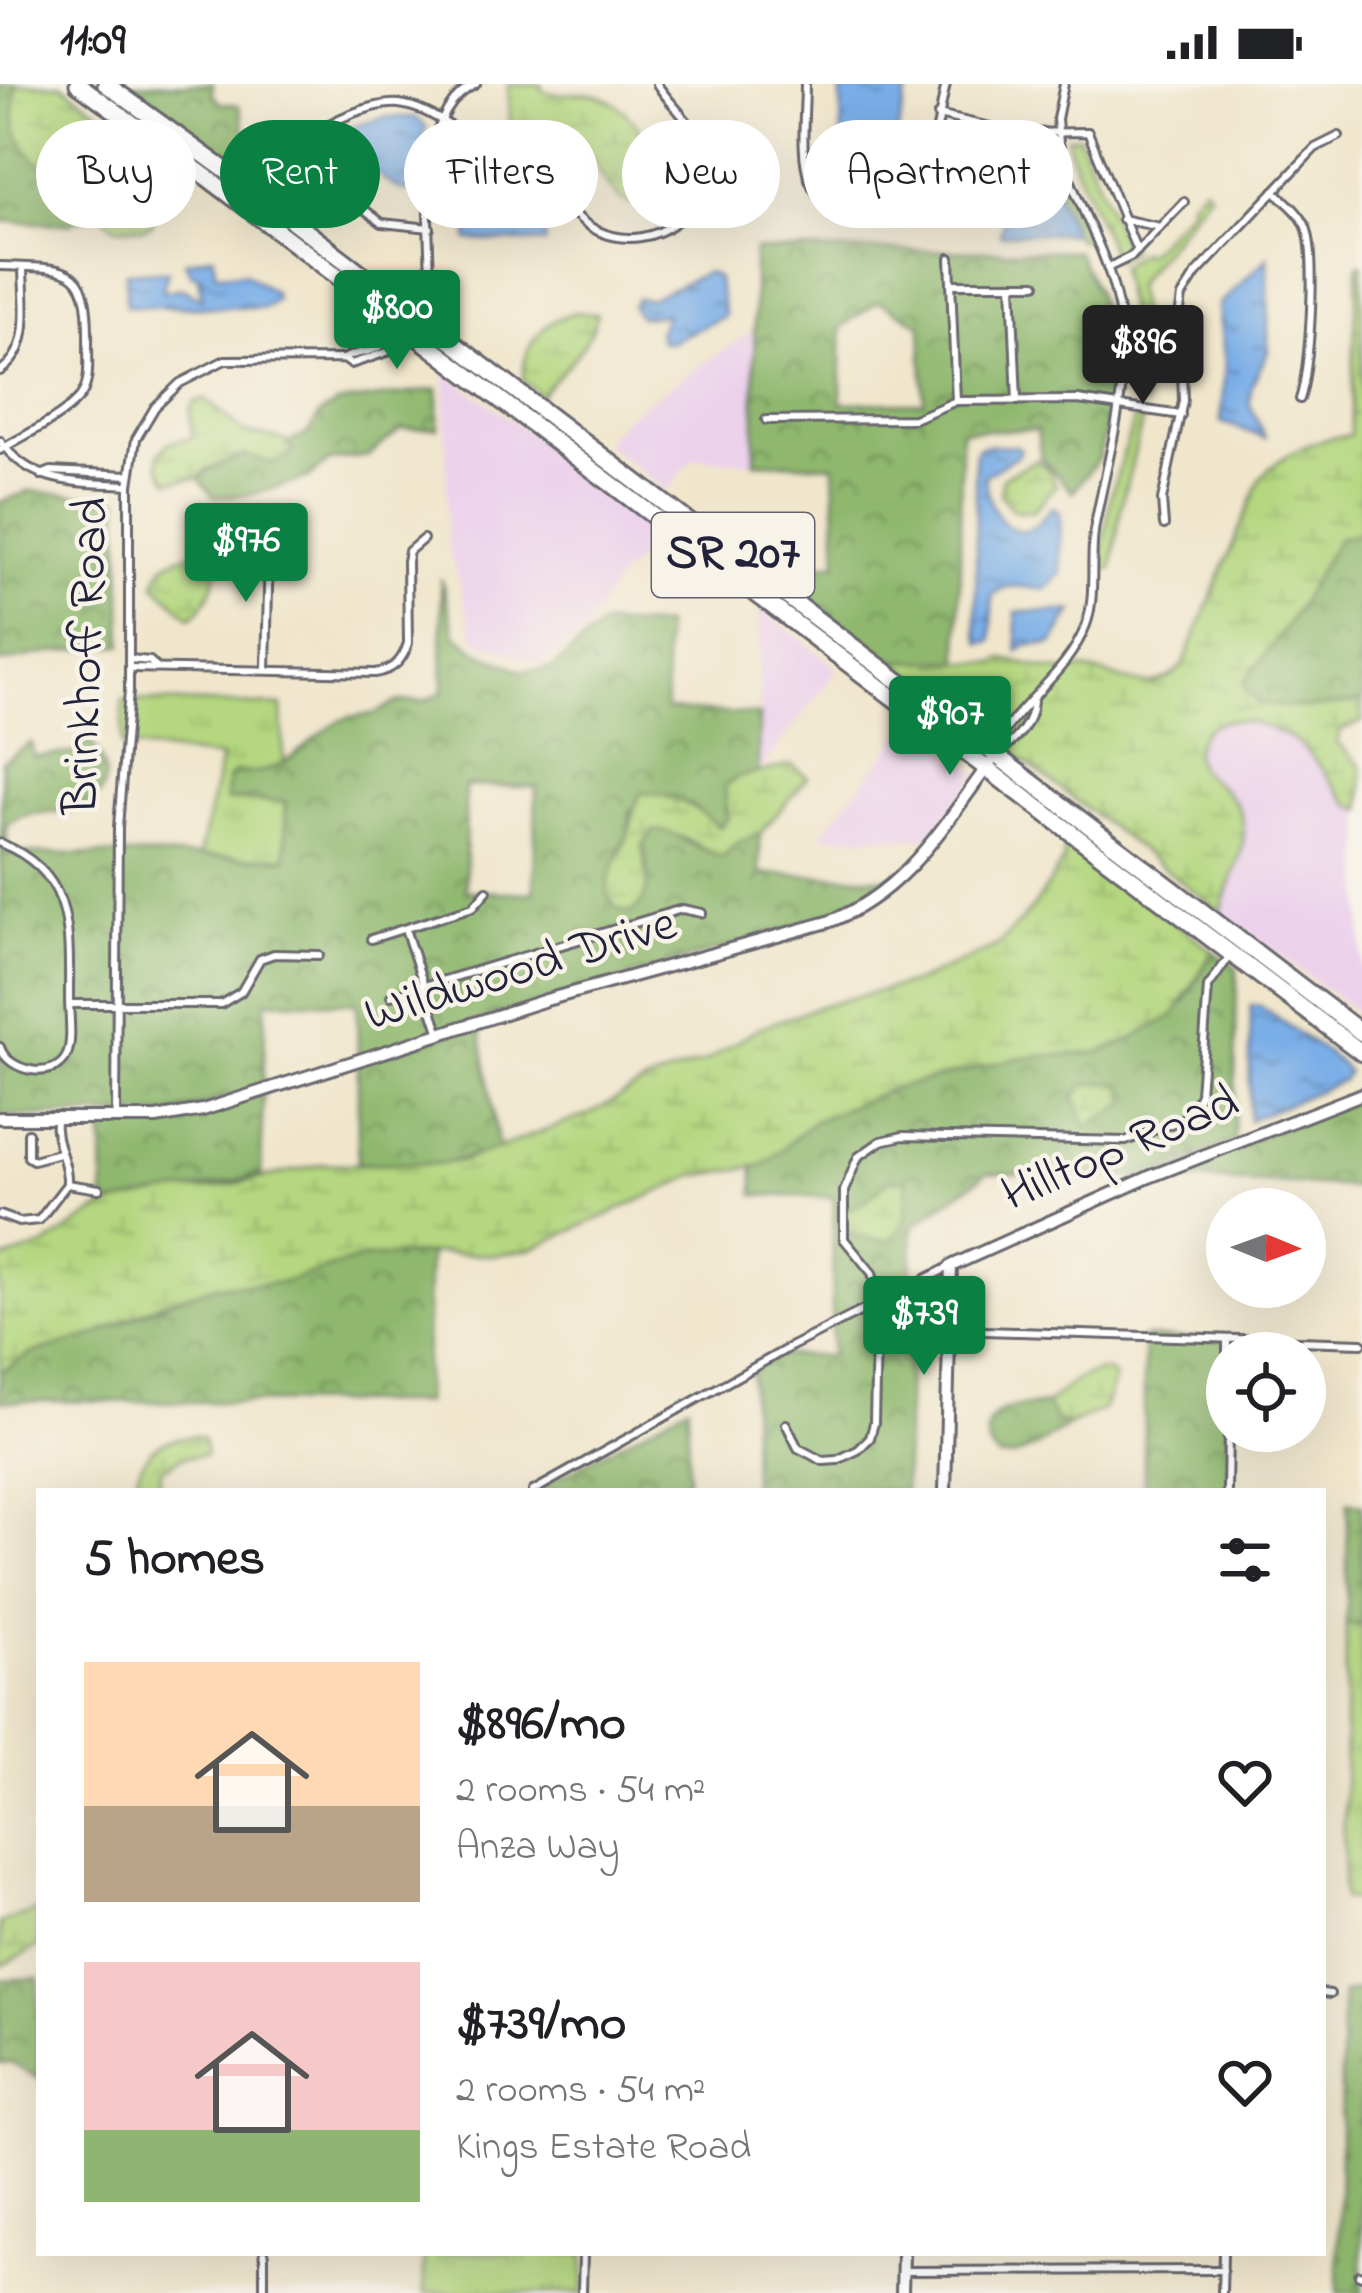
<!DOCTYPE html>
<html lang="en">
<head>
<meta charset="utf-8">
<style>
	body { margin:0; font-family:"Indie Flower",sans-serif; background:#f6f6f6; color:#202124; height:100vh; display:flex; flex-direction:column; font-size:45px; white-space:nowrap }
	* { box-sizing:border-box; margin:0 }
	p { font-size:39px; color:#757577 }
	.icon { flex:none; width:66px; height:66px; fill:none; stroke:currentColor; stroke-width:2; stroke-linecap:round; stroke-linejoin:round }
	.map { position:relative; flex:1; overflow:hidden }
	.panel { position:absolute; left:36px; top:1404px; width:1290px; height:768px; display:flex; flex-direction:column; background:#fff; border-radius:0px; box-shadow:0 12px 48px #0002 }
	.panel>* { flex:none }
	.banner { position:absolute; left:36px; top:36px; width:1290px; height:108px; display:flex; gap:24px }
	.needle { width:78px; rotate:91deg }
	.controls { position:absolute; left:1206px; top:1104px; display:grid; gap:24px }
	.controls a { display:grid; place-items:center; width:120px; height:120px; border-radius:50%; background:#fff; box-shadow:0 12px 48px #0002; font-size:60px }
	.price { position:absolute; translate:-50% -102px; padding:0 27px; border-radius:12px; background:#0b8043; color:#fff; font-size:39px; line-height:78px; filter:drop-shadow(0 3px 6px #0008) }
	.price::after { content:''; position:absolute; left:50%; top:72px; width:36px; height:27px; margin-left:-18px; background:inherit; clip-path:polygon(0 0,100% 0,50% 100%) }
	.price.selected { background:#222; color:#fff }
	ul { padding:0; list-style:none }
	li { display:flex; align-items:center; gap:36px; height:300px; padding:0 48px }
	li span { display:grid; place-items:center; flex:none; width:336px; height:240px; border-radius:0px; color:#555 }
	li>.icon { margin-inline-start:auto }
	span .icon { width:144px; height:144px; fill:#fffc; stroke-width:1 }
	li b { font-size:51px }
	h2 { display:flex; justify-content:space-between; align-items:center; height:144px; padding:0 48px; font-size:51px }
	.tag { padding:0 42px; border-radius:54px; background:#fff; box-shadow:0 12px 48px #0002; font-size:42px; line-height:108px }
	.tag.selected { background:#0b8043; color:#fff }
	.status { display:flex; justify-content:space-between; align-items:center; height:84px; padding:0 60px; background:#fff; direction:ltr }
	.status svg { height:33px; fill:currentColor }
	.map>svg:first-child { display:block }
	.built { fill:#ecd1eb }
	.grass { fill:url(#grass-tufts); stroke:#6b7c5d; stroke-width:3 }
	.forest { fill:url(#forest-crowns); stroke:#586d54; stroke-width:3; fill-rule:evenodd }
	.wetland { fill:url(#wetland-marsh); stroke:#6b7c5d; stroke-width:3 }
	.water { fill:url(#water-ripples); stroke:#4e6891; stroke-width:3 }
	.lines { fill:none; stroke-linecap:round; stroke-linejoin:round }
	.street-casing { stroke:#6a676e; stroke-width:12 }
	.secondary-casing { stroke:#6a676e; stroke-width:16 }
	.highway-casing { stroke:#6a676e; stroke-width:21 }
	.street { stroke:#fff; stroke-width:6 }
	.secondary { stroke:#fff; stroke-width:10 }
	.highway { stroke:#fff; stroke-width:15 }
	.labels { text-anchor:middle; dominant-baseline:central; stroke-width:9; stroke-linejoin:round; paint-order:stroke }
	.shield { fill:#f7f3e8; stroke:#62616f; stroke-width:3 }
	.shield-label { font-size:48px; font-weight:bold; fill:#22223b }
	.street-label { font-size:51px; fill:#22223b; stroke:#f7f3e8 }
</style>
</head>
<body>
<div class="status"><b>11:09</b><svg viewBox="0 0 49 12"><path d="M0 12V9h3v3zM5 12V6h3v6zM10 12V3h3v9zM15 12V0h3v12zM26 1h20v11H26zM47 4h2v5h-2z"/></svg></div>
<div class="map">
<svg width="1362" height="2209" viewBox="0 0 1362 2209">
	<defs>
		<pattern id="grass-tufts" width="24" height="20" patternUnits="userSpaceOnUse" patternTransform="scale(3)"><rect width="24" height="20" fill="#b4d77f"/><path d="M3 7l-1-3M5 7V3M7 7l1-3M15 17l-1-3M17 17v-4M19 17l1-3" fill="none" stroke="#9ab86f"/></pattern>
		<pattern id="forest-crowns" width="20" height="18" patternUnits="userSpaceOnUse" patternTransform="scale(3)"><rect width="20" height="18" fill="#8fb86e"/><path d="M2 6a3 3 0 1 1 6 0M12 15a3 3 0 1 1 6 0" fill="none" stroke="#74955c"/></pattern>
		<pattern id="wetland-marsh" width="20" height="14" patternUnits="userSpaceOnUse" patternTransform="scale(3)"><rect width="20" height="14" fill="#b4d77f"/><path d="M1 5h8M5 5V1M11 12h8M15 12V8" fill="none" stroke="#9ab86f"/></pattern>
		<pattern id="water-ripples" width="26" height="14" patternUnits="userSpaceOnUse" patternTransform="scale(3)"><rect width="26" height="14" fill="#7aaee7"/><path d="M2 4q2-2 4 0t4 0M15 11q2-2 4 0t4 0" fill="none" stroke="#648dbc"/></pattern>
	</defs>
	<rect width="100%" height="100%" fill="#f7f3e8"/>
	<filter id="ink" filterUnits="userSpaceOnUse"><feTurbulence type="fractalNoise" baseFrequency=".00833" numOctaves="2"/><feDisplacementMap in="SourceGraphic" scale="24" xChannelSelector="R" yChannelSelector="G"/><feConvolveMatrix kernelMatrix="1 2 1 2 8 2 1 2 1" color-interpolation-filters="sRGB"/></filter>
	<filter id="wash" filterUnits="userSpaceOnUse"><feTurbulence type="fractalNoise" baseFrequency=".004" numOctaves="4" result="noise"/><feDisplacementMap in="SourceGraphic" scale="48" xChannelSelector="R" yChannelSelector="G"/><feGaussianBlur stdDeviation="2.7" result="paint"/><feColorMatrix in="noise" values="0 0 0 0 0 0 0 0 0 0 0 0 0 0 0 0 0 1.4 0 .05"/><feComposite in="paint" operator="in"/></filter>
	<g filter="url(#wash)">
		<rect width="100%" height="100%" fill="#f0e6cc"/>
		<g class="built">
			<polygon points="754,246 755,378 693,374 667,407 604,359 621,337 647,318"/>
			<polygon points="445,288 666,450 618,494 579,554 541,579 475,556 447,459"/>
			<polygon points="759,523 838,585 758,688 759,631"/>
			<polygon points="1237,636 1268,643 1298,657 1353,723 1362,725 1362,932 1221,828 1226,811 1224,705 1205,692 1195,675 1198,656 1209,642"/>
			<polygon points="911,638 979,689 930,754 820,752"/>
		</g>
		<g class="grass">
			<polygon points="1079,52 1125,164 1131,165 1115,176 1070,69 1067,53"/>
			<polygon points="994,56 1048,60 1049,74 1085,155 1077,156 1049,90 987,88"/>
			<polygon points="1204,102 1210,108 1135,201 1145,267 1144,319 1135,318 1132,249 1119,183 1140,168 1146,170 1191,123 1189,118"/>
			<polygon points="1135,332 1143,334 1121,422 1112,485 1100,485 1111,411"/>
			<path d="M 123,616 L 282,622 L 284,681 L 261,690 L 236,688 L 234,716 C 252,712 267,721 285,717 L 287,774 L 199,773 L 221,674 L 122,662 Z"/>
			<polygon points="1346,1540 1362,1541 1362,1816 1343,1815"/>
			<rect x="424" y="2169" width="160" height="40"/>
		</g>
		<g class="forest">
			<polygon points="0,0 17,0 15,7 55,94 79,106 98,128 68,140 0,137"/>
			<polygon points="130,0 213,0 212,10 220,19 239,21 246,51 231,75"/>
			<path d="M 754,166 L 1077,167 L 1096,208 L 1113,276 L 1109,330 L 1099,374 L 1073,408 L 1041,374 L 1037,346 L 961,346 L 959,578 L 894,577 L 757,481 L 837,479 L 834,381 L 755,378 ZM 879,217 L 921,241 L 924,318 L 841,319 L 841,243 Z"/>
			<path d="M 438,305 L 438,344 L 401,345 L 368,372 L 329,377 L 309,394 L 250,411 L 214,413 L 198,394 C 226,372 257,370 292,366 L 288,359 L 307,350 L 320,330 L 338,319 Z"/>
			<polygon points="30,407 119,415 123,561 49,569 0,579 0,418"/>
			<polygon points="1362,448 1362,618 1313,624 1260,621 1246,608 1244,597 1280,552 1338,454"/>
			<path d="M 441,494 L 455,550 L 478,568 L 523,587 L 553,584 L 602,541 L 664,542 L 666,626 L 759,631 L 758,688 L 738,693 L 725,724 L 728,735 L 718,743 L 689,719 L 631,725 L 627,753 L 620,764 L 647,785 L 643,760 L 653,747 L 669,746 L 690,760 L 723,773 L 736,759 L 760,750 L 760,790 L 897,794 L 850,827 L 358,973 L 357,919 L 266,917 L 263,1004 L 166,1031 L 0,1032 L 2,677 L 31,659 L 34,673 L 80,668 L 85,652 C 110,678 118,716 72,726 C 46,731 30,724 6,741 L 8,769 L 286,774 L 285,718 L 226,716 L 228,695 L 236,688 C 286,696 304,654 344,635 C 353,631 362,633 372,630 C 382,628 389,620 398,618 C 420,615 422,622 443,607 ZM 465,702 L 536,703 L 534,809 L 466,807 Z"/>
			<polygon points="1213,867 1237,884 1234,1057 1140,1094 987,1089 913,1142 904,1407 752,1407 751,1287 779,1271 831,1272 834,1113 754,1111 754,1083 764,1080 814,1037 889,1006 1017,974 1100,968 1185,918"/>
			<polygon points="479,940 499,1066 441,1080 358,1079 358,979"/>
			<polygon points="263,1010 261,1092 104,1124 103,1038 148,1038"/>
			<polygon points="1362,1013 1362,1103 1153,1094"/>
			<polygon points="429,1170 424,1319 0,1317 0,1288 30,1270 98,1250 185,1210 217,1201 281,1199 362,1174"/>
			<polygon points="1144,1253 1231,1256 1231,1269 1227,1269 1229,1407 1144,1407"/>
			<path d="M 1047,1320 L 1056,1336 L 1068,1342 L 1036,1363 L 1014,1373 L 999,1374 C 982,1359 982,1335 1006,1326 C 1017,1321 1034,1323 1047,1320 Z"/>
			<polygon points="688,1321 688,1396 670,1407 535,1407"/>
			<polygon points="1348,1419 1362,1420 1362,1541 1346,1540"/>
			<polygon points="39,1894 39,1995 12,1979 0,1979 0,1896"/>
			<polygon points="1362,1904 1362,2209 1338,2209 1342,1910"/>
		</g>
		<g class="wetland">
			<path d="M 17,0 L 62,0 L 132,53 L 155,122 L 152,140 L 143,145 L 114,143 C 101,133 94,115 80,107 C 34,79 5,61 17,0 Z"/>
			<path d="M 508,0 L 541,0 L 542,6 C 560,14 573,7 592,10 C 628,16 648,59 668,87 C 668,101 665,110 651,117 C 619,133 603,93 590,72 C 584,61 575,51 567,41 L 556,37 L 529,47 L 517,47 L 510,39 Z"/>
			<path d="M 1362,180 L 1362,448 L 1338,454 L 1280,552 L 1244,597 L 1247,608 L 1260,621 L 1313,624 L 1362,618 L 1362,638 L 1340,646 L 1337,659 L 1362,683 L 1362,725 L 1353,723 C 1313,680 1311,653 1248,638 C 1236,636 1222,635 1211,642 C 1201,648 1194,661 1195,673 C 1197,686 1209,694 1218,701 C 1267,739 1233,781 1221,828 L 894,577 L 995,579 L 1003,575 C 1021,579 1040,585 1059,587 C 1069,588 1079,585 1088,586 C 1124,592 1155,617 1184,579 L 1261,393 C 1284,368 1316,355 1350,351 L 1358,181 Z"/>
			<path d="M 576,228 L 597,230 C 588,266 563,283 541,311 L 523,297 C 522,263 541,237 576,228 Z"/>
			<polygon points="206,316 243,348 285,356 292,366 289,374 273,379 245,371 207,385 198,394 168,397 159,380 159,370 169,358 192,354 190,326 195,318"/>
			<polygon points="1036,376 1050,387 1056,402 1032,428 1013,426 1000,410 1003,393"/>
			<path d="M 188,470 L 205,470 L 217,486 C 215,500 204,528 190,533 L 155,500 C 161,480 168,476 188,470 Z"/>
			<path d="M 792,681 L 808,693 L 760,750 L 736,759 L 723,773 C 701,765 675,745 653,747 L 643,761 C 645,788 657,812 630,829 C 590,821 615,778 626,756 C 634,739 630,727 641,709 C 674,710 694,722 719,743 L 728,735 L 725,702 L 738,693 Z"/>
			<polygon points="1065,757 1213,867 1174,931 1128,957 1100,968 1017,974 889,1006 814,1037 764,1081 694,1092 529,1166 496,1171 442,1169 362,1174 281,1199 217,1201 159,1220 98,1250 30,1270 0,1288 0,1177 46,1161 98,1126 118,1119 172,1108 216,1104 324,1080 441,1080 465,1076 590,1030 645,999 707,977 758,944 823,921 913,899 998,862 1035,821 1063,777"/>
			<polygon points="1102,999 1123,1000 1127,1019 1087,1043 1075,1013 1085,1001"/>
			<path d="M 890,1095 L 906,1097 C 909,1122 909,1139 890,1157 L 855,1153 L 841,1139 L 845,1127 L 862,1119 Z"/>
			<path d="M 1106,1287 L 1115,1294 L 1104,1325 L 1068,1342 L 1056,1337 L 1047,1320 C 1067,1302 1078,1290 1106,1287 Z"/>
			<path d="M 197,1352 L 203,1355 L 206,1371 L 183,1373 L 161,1386 L 159,1407 L 133,1407 C 141,1366 156,1354 197,1352 Z"/>
			<polygon points="39,1826 39,1862 0,1883 0,1839"/>
		</g>
		<g class="water">
			<polygon points="841,0 909,0 887,93 842,89"/>
			<polygon points="385,33 415,33 426,42 416,105 405,107 393,102 331,55 338,47"/>
			<polygon points="1003,91 1049,92 1073,149 1000,150 1009,113"/>
			<polygon points="469,95 502,98 546,153 545,159 468,156"/>
			<polygon points="213,171 216,190 244,189 274,209 276,216 264,224 126,222 126,188 168,187 162,208 182,204 202,215 199,197 203,194 191,190 185,178"/>
			<polygon points="1268,173 1268,268 1252,300 1249,318 1265,354 1221,338 1225,279 1218,222"/>
			<polygon points="707,188 717,194 725,232 670,258 661,257 658,249 666,230 639,233 632,222 637,214 649,215"/>
			<path d="M 988,361 L 1017,362 L 1020,365 L 1018,371 L 985,391 C 984,413 1003,457 1032,444 C 1040,440 1046,429 1053,423 L 1060,428 L 1061,490 L 1046,505 C 1024,505 1009,495 992,512 L 992,557 L 981,559 L 977,548 L 975,369 L 979,363 Z"/>
			<polygon points="1073,527 1053,560 1026,561 1018,567 1016,528"/>
			<polygon points="1251,921 1260,922 1339,978 1347,988 1343,996 1249,1036"/>
		</g>
	</g>
	<g filter="url(#ink)">
		<g class="lines">
			<defs>
				<g id="street">
					<path d="M 805,0 C 805,55 788,129 866,129 C 886,129 903,125 915,108 C 934,80 938,33 946,0"/>
					<polyline points="938,31 1017,49 1088,48 1137,167"/>
					<polyline points="296,70 280,60 280,52 289,50 301,60"/>
					<polyline points="919,101 959,119"/>
					<path d="M 1274,107 C 1286,118 1300,128 1306,143 C 1317,170 1310,287 1300,315"/>
					<polyline points="1122,135 1160,143"/>
					<path d="M 430,144 L 382,139 L 298,74 C 300,45 372,17 399,20 C 427,23 450,44 476,56 C 490,63 506,61 522,65 C 547,90 566,132 598,147 C 655,173 720,122 700,61 C 692,37 670,21 657,0"/>
					<polyline points="950,174 956,317"/>
					<path d="M 0,182 C 75,184 89,181 88,262 C 88,279 91,302 78,315 C 59,336 24,351 0,366"/>
					<polyline points="1107,184 1132,172 1184,118"/>
					<polyline points="951,200 1036,200"/>
					<polyline points="1012,200 1017,317"/>
					<path d="M 344,275 C 354,268 361,270 372,266 C 396,258 424,223 430,199 C 430,142 413,29 476,0"/>
					<path d="M 0,287 C 34,265 23,218 23,183"/>
					<polyline points="766,336 914,335 956,317 1078,316 1181,331"/>
					<path d="M 0,357 C 32,402 78,398 129,401"/>
					<polyline points="41,391 51,387 129,391"/>
					<polyline points="1164,441 1162,416 1183,317 1180,226 1182,212 1196,190 1315,64 1339,52"/>
					<polyline points="265,452 269,465 266,585"/>
					<polyline points="130,575 150,577 155,582"/>
					<path d="M 129,584 L 375,589 C 394,586 403,576 408,559 L 407,477 L 409,467 L 423,455"/>
					<path d="M 994,665 C 1017,619 1067,592 1086,541 C 1097,511 1089,473 1095,441 C 1110,360 1137,288 1114,205 C 1101,154 1070,110 1059,59 L 1057,35 L 1064,0"/>
					<path d="M 1000,668 C 1017,655 1031,641 1033,618"/>
					<path d="M 0,759 C 75,789 69,847 69,915 C 69,932 73,956 67,971 C 55,998 7,987 0,963"/>
					<polyline points="405,845 440,950"/>
					<polyline points="371,855 473,823 487,807"/>
					<polyline points="391,912 682,825 702,829"/>
					<polyline points="70,920 221,920 241,908 260,875 274,870 319,871"/>
					<polyline points="116,1032 118,743 129,607 129,401 136,355 155,323 180,299 225,276 344,275 351,280 396,265 407,250"/>
					<path d="M 56,1035 C 53,1059 69,1078 67,1100"/>
					<polyline points="28,1049 28,1073 33,1076 59,1069"/>
					<polyline points="67,1100 99,1105"/>
					<polyline points="0,1131 19,1138 39,1136 67,1100"/>
					<polyline points="952,1246 1362,1259"/>
					<polyline points="1227,1255 1227,1269"/>
					<polyline points="786,1340 798,1364 823,1377 837,1376 858,1366 870,1354 874,1339 877,1208 872,1189 844,1155 844,1107 858,1073 881,1057 903,1052 1126,1057 1181,1036 1190,1029 1200,1010 1208,903 1229,873"/>
					<polyline points="533,1407 792,1262 951,1182"/>
					<polyline points="1227,1407 1228,1347"/>
					<polyline points="1323,1909 1330,1910"/>
					<polyline points="902,2187 1223,2186"/>
					<polyline points="1359,2191 1362,2192"/>
					<polyline points="264,2209 264,2169"/>
					<polyline points="582,2209 583,2169"/>
					<polyline points="1222,2209 1223,2169"/>
				</g>
				<g id="secondary">
					<path d="M 0,1034 L 156,1034 L 203,1026 L 546,916 L 828,838 C 904,810 944,741 990,679"/>
					<polyline points="945,1407 951,1182 1149,1093 1362,1010"/>
					<polyline points="902,2209 903,2169"/>
				</g>
				<g id="highway">
					<polyline points="78,0 209,95 1362,969"/>
					<polyline points="106,0 232,91 1362,949"/>
				</g>
			</defs>
			<use href="#street" class="street-casing"/>
			<use href="#secondary" class="secondary-casing"/>
			<use href="#highway" class="highway-casing"/>
			<use href="#street" class="street"/>
			<use href="#secondary" class="secondary"/>
			<use href="#highway" class="highway"/>
		</g>
	</g>
	<g class="labels">
		<rect class="shield" x="652" y="429" width="162" height="84" rx="9"/>
		<g class="shield-label">
			<text x="733" y="471">SR 207</text>
		</g>
		<g class="street-label">
			<text transform="translate(88 572) rotate(-88)">Brinkhoff Road</text>
			<text transform="translate(521 887) rotate(-17)">Wildwood Drive</text>
			<text transform="translate(1121 1066) rotate(-23)">Hilltop Road</text>
		</g>
	</g>
</svg>
<div class="controls">
<a><svg class="needle" viewBox="-14 -14 28 28"><path d="M0-13l5 13h-10z" fill="#e53935"/><path d="M0 13l5-13h-10z" fill="#757577"/></svg></a>
<a><svg class="icon" aria-label="locate" viewBox="0 0 24 24"><circle cx="12" cy="12" r="6"/><path d="M12 2v4M12 18v4M2 12h4M18 12h4"/></svg></a>
</div>
<b class="price" style="left:397px;top:288px">$800</b>
<b class="price selected" style="left:1143px;top:323px">$896</b>
<b class="price" style="left:246px;top:521px">$976</b>
<b class="price" style="left:950px;top:694px">$907</b>
<b class="price" style="left:924px;top:1294px">$739</b>
<div class="banner">
<a class="tag">Buy</a>
<a class="tag selected">Rent</a>
<a class="tag">Filters</a>
<a class="tag">New</a>
<a class="tag">Apartment</a>
</div>
<section class="panel">
<h2>5 homes<svg class="icon" aria-label="filters" viewBox="0 0 24 24"><path d="M4 7h16M4 17h16"/><circle cx="9" cy="7" r="2"/><circle cx="15" cy="17" r="2"/></svg></h2>
<ul>
<li><span style="background:linear-gradient(#ffd9b3 60%,#b9a48a 0)"><svg class="icon" aria-label="home" viewBox="0 0 24 24"><path d="M3 11l9-7 9 7M6 9v11h12V9"/></svg></span><div><b>$896/mo</b><p>2 rooms · 54 m²</p><p>Anza Way</p></div><svg class="icon" aria-label="heart" viewBox="0 0 24 24"><path d="M12 20l-8-8c-3-5 5-10 8-4 3-6 11-1 8 4z"/></svg></li>
<li><span style="background:linear-gradient(#f6c9c9 70%,#8fb573 0)"><svg class="icon" aria-label="home" viewBox="0 0 24 24"><path d="M3 11l9-7 9 7M6 9v11h12V9"/></svg></span><div><b>$739/mo</b><p>2 rooms · 54 m²</p><p>Kings Estate Road</p></div><svg class="icon" aria-label="heart" viewBox="0 0 24 24"><path d="M12 20l-8-8c-3-5 5-10 8-4 3-6 11-1 8 4z"/></svg></li>
</ul>
</section>
</div>
</body>
</html>
